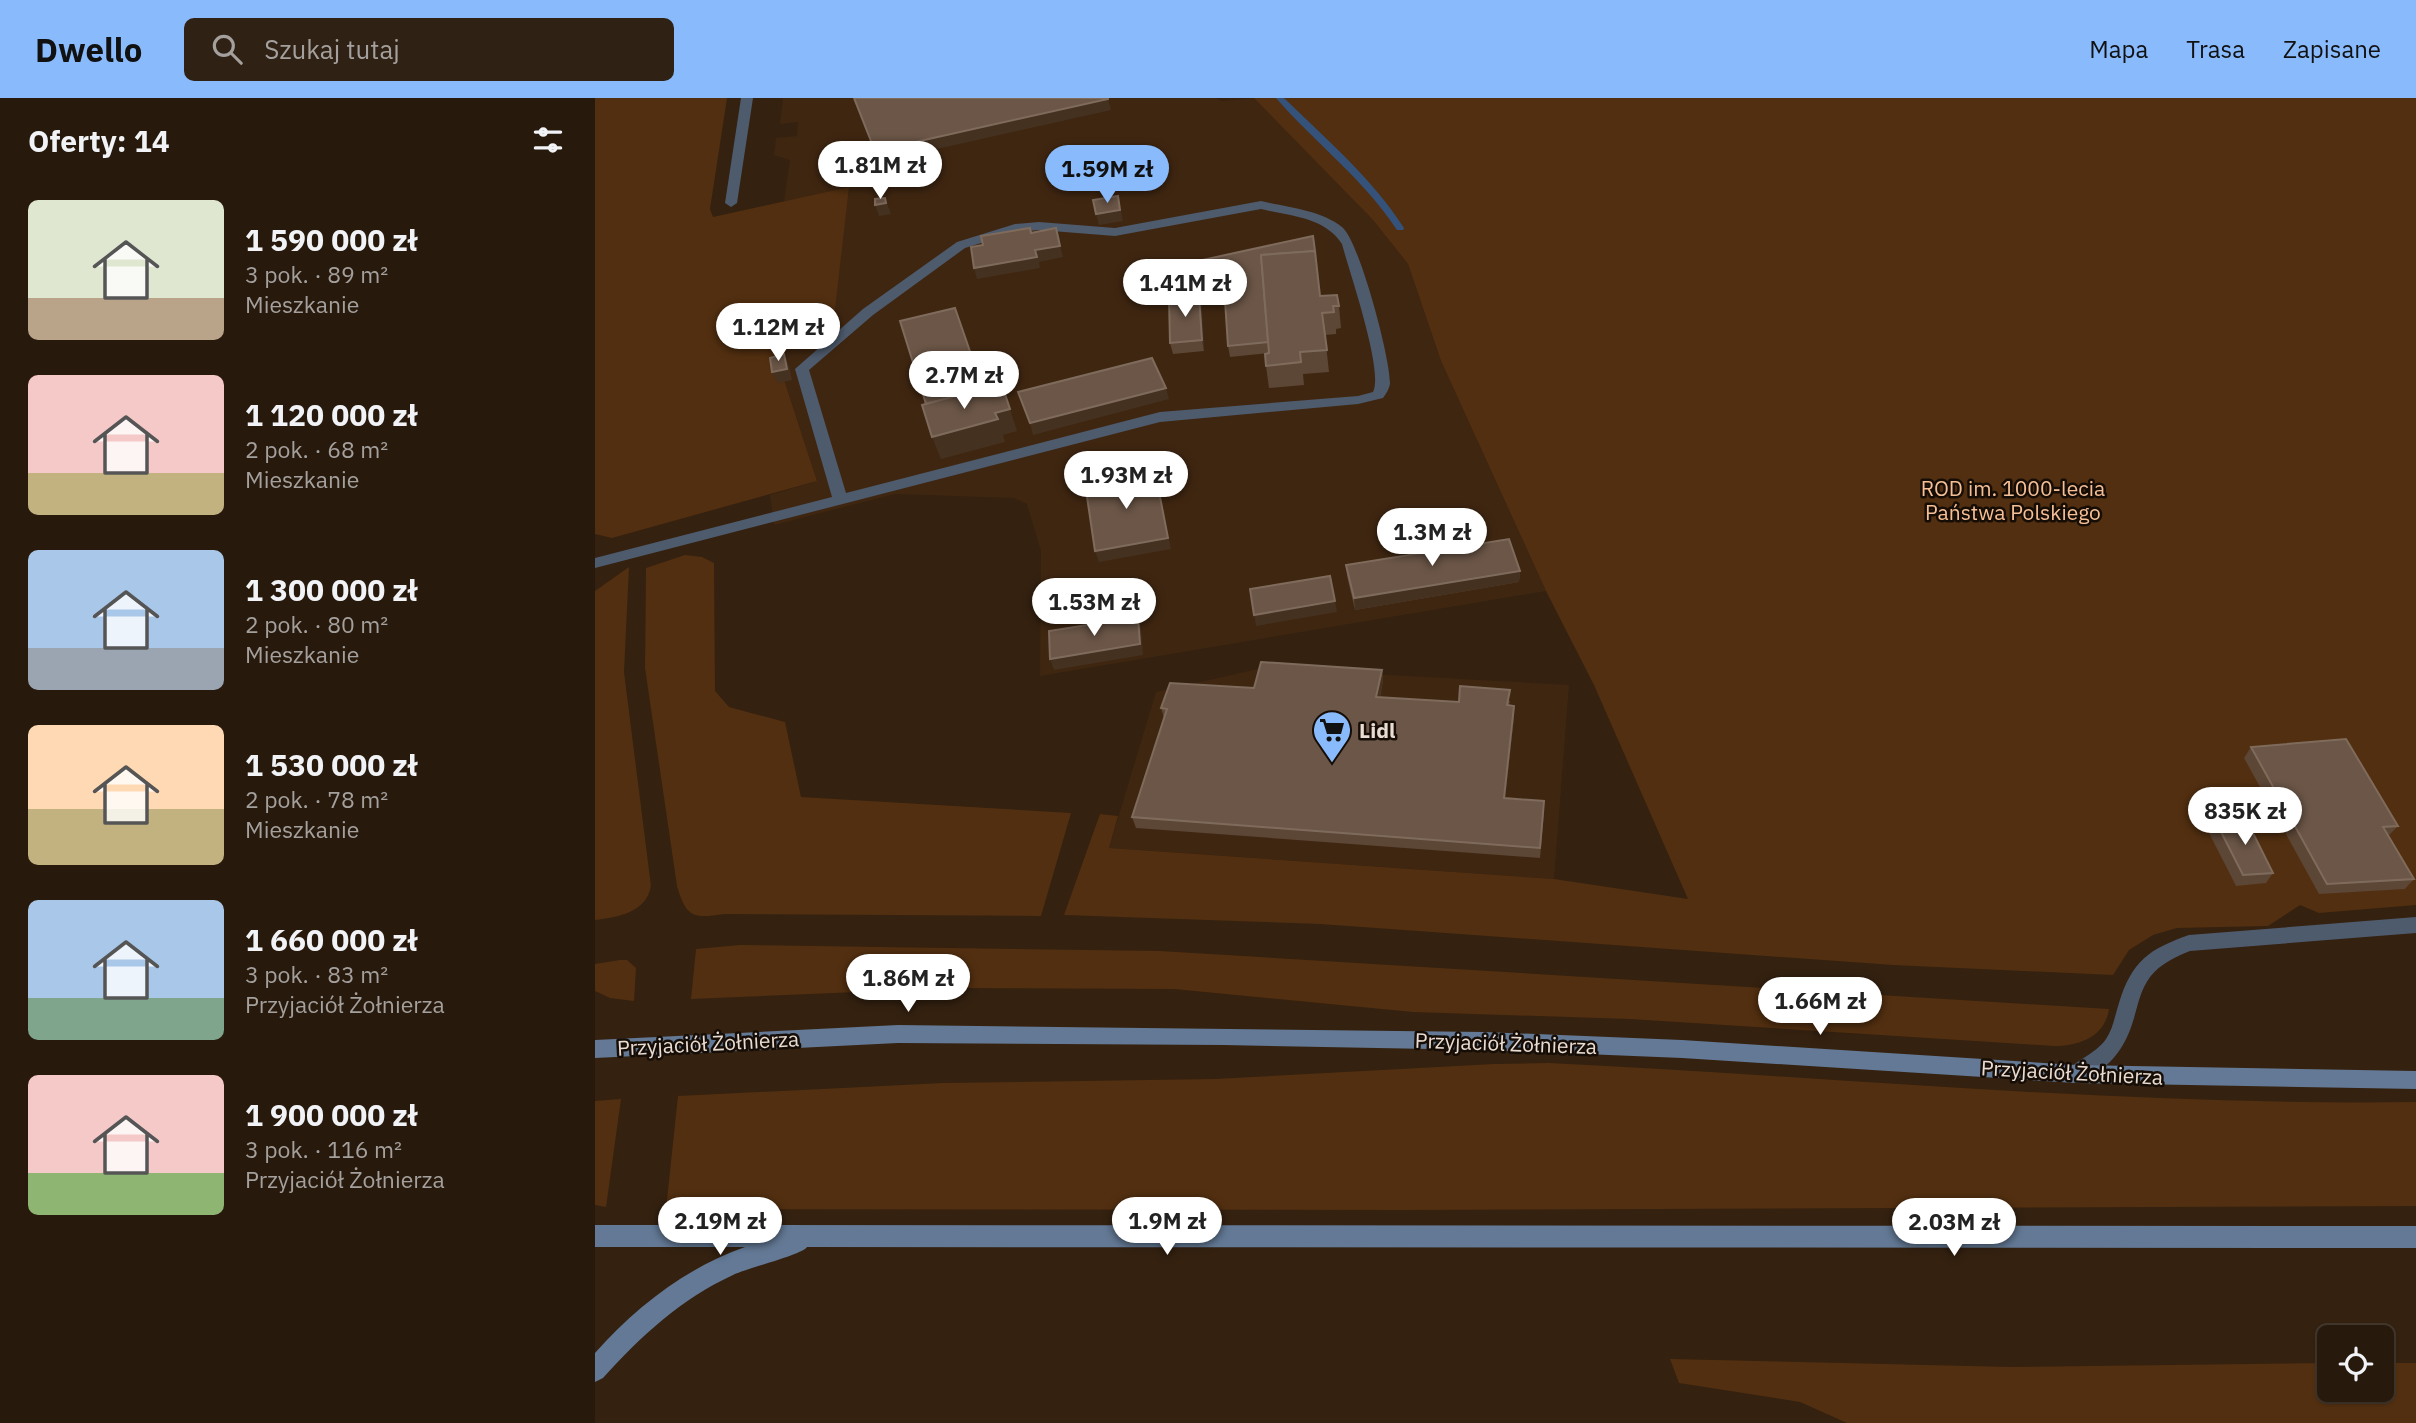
<!DOCTYPE html>
<html lang="pl">
<head>
<meta charset="utf-8">
<style>
	body { margin:0; font-family:"IBM Plex Sans",sans-serif; background:#2f2215; color:#f1f3f6; height:100vh; display:flex; flex-direction:column; font-size:26px; white-space:nowrap }
	* { box-sizing:border-box; margin:0 }
	p { font-size:23px; color:#a4a09d }
	.icon { flex:none; width:38px; height:38px; fill:none; stroke:currentColor; stroke-width:2; stroke-linecap:round; stroke-linejoin:round }
	.map { position:relative; flex:1; overflow:hidden }
	.panel { display:flex; flex-direction:column; background:#27190c; width:595px }
	.panel>* { flex:none }
	.fabs { position:absolute; left:1722px; top:1227px; display:grid; gap:14px }
	.fabs a { display:grid; place-items:center; width:77px; height:77px; border-radius:10px; background:#27190c; box-shadow:0 2px 5px #0004,0 0 0 2px #43382d; font-size:35px }
	.price { position:absolute; translate:-50% -60px; padding:0 16px; border-radius:24px; background:#fff; color:#222; font-size:23px; line-height:46px; filter:drop-shadow(0 2px 4px #0008) }
	.price::after { content:''; position:absolute; left:50%; top:42px; width:21px; height:16px; margin-left:-10px; background:inherit; clip-path:polygon(0 0,100% 0,50% 100%) }
	.price.selected { background:#89bafc; color:#111 }
	ul { padding:0; list-style:none }
	li { display:flex; align-items:center; gap:21px; height:175px; padding:0 28px }
	li span { display:grid; place-items:center; flex:none; width:196px; height:140px; border-radius:10px; color:#555 }
	li>.icon { margin-inline-start:auto }
	span .icon { width:84px; height:84px; fill:#fffc; stroke-width:1 }
	li b { font-size:30px }
	h2 { display:flex; justify-content:space-between; align-items:center; height:84px; padding:0 28px; font-size:30px }
	header { display:flex; align-items:center; gap:42px; box-sizing:border-box; height:98px; padding:0 35px; background:#89bafc; color:#111 }
	header strong { font-size:33px }
	nav { display:flex; gap:38px; margin-inline-start:auto; font-size:24px }
	.search { width:490px; height:63px; background:#2f2215; display:flex; align-items:center; gap:18px; box-sizing:border-box; padding:0 24px; border-radius:10px; color:#a4a09d; font-size:26px }
	main { display:flex; flex:1; min-height:0 }
	.map>svg:first-child { display:block }
	.built { fill:#3f2611 }
	.green { fill:#522f10 }
	.lines { fill:none; stroke-linecap:round; stroke-linejoin:round }
	.stream { fill:#35537a; fill-rule:evenodd }
	.lane { fill:#4e5b6d; fill-rule:evenodd }
	.secondary { fill:#637995; fill-rule:evenodd }
	.wall { fill:#5c4636 }
	.shaded-wall { fill:#453120 }
	.building { fill:#6b5647; stroke:#7f6b5c; stroke-width:2 }
	.labels { text-anchor:middle; dominant-baseline:central; stroke-width:5; stroke-linejoin:round; paint-order:stroke }
	.park-label { font-size:21px; fill:#f6bf95; stroke:#150d06 }
	.poi-label { font-size:21px; font-weight:bold; fill:#e9dcd2; stroke:#150d06; text-anchor:start }
	.street-label { font-size:21px; fill:#e9dcd2; stroke:#150d06 }
</style>
</head>
<body>
<header>
<strong>Dwello</strong>
<div class="search"><svg class="icon" aria-label="search" viewBox="0 0 24 24"><circle cx="10" cy="10" r="6"/><path d="M15 15l6 6"/></svg>Szukaj tutaj</div>
<nav><a>Mapa</a><a>Trasa</a><a>Zapisane</a></nav>
</header>
<main>
<section class="panel">
<h2>Oferty: 14<svg class="icon" aria-label="filters" viewBox="0 0 24 24"><path d="M4 7h16M4 17h16"/><circle cx="9" cy="7" r="2"/><circle cx="15" cy="17" r="2"/></svg></h2>
<ul>
<li><span style="background:linear-gradient(#dfe7d0 70%,#b9a48a 0)"><svg class="icon" aria-label="home" viewBox="0 0 24 24"><path d="M3 11l9-7 9 7M6 9v11h12V9"/></svg></span><div><b>1 590 000 zł</b><p>3 pok. · 89 m²</p><p>Mieszkanie</p></div></li>
<li><span style="background:linear-gradient(#f6c9c9 70%,#c2b280 0)"><svg class="icon" aria-label="home" viewBox="0 0 24 24"><path d="M3 11l9-7 9 7M6 9v11h12V9"/></svg></span><div><b>1 120 000 zł</b><p>2 pok. · 68 m²</p><p>Mieszkanie</p></div></li>
<li><span style="background:linear-gradient(#a9c7e8 70%,#9aa5b1 0)"><svg class="icon" aria-label="home" viewBox="0 0 24 24"><path d="M3 11l9-7 9 7M6 9v11h12V9"/></svg></span><div><b>1 300 000 zł</b><p>2 pok. · 80 m²</p><p>Mieszkanie</p></div></li>
<li><span style="background:linear-gradient(#ffd9b3 60%,#c2b280 0)"><svg class="icon" aria-label="home" viewBox="0 0 24 24"><path d="M3 11l9-7 9 7M6 9v11h12V9"/></svg></span><div><b>1 530 000 zł</b><p>2 pok. · 78 m²</p><p>Mieszkanie</p></div></li>
<li><span style="background:linear-gradient(#a9c7e8 70%,#7fa58c 0)"><svg class="icon" aria-label="home" viewBox="0 0 24 24"><path d="M3 11l9-7 9 7M6 9v11h12V9"/></svg></span><div><b>1 660 000 zł</b><p>3 pok. · 83 m²</p><p>Przyjaciół Żołnierza</p></div></li>
<li><span style="background:linear-gradient(#f6c9c9 70%,#8fb573 0)"><svg class="icon" aria-label="home" viewBox="0 0 24 24"><path d="M3 11l9-7 9 7M6 9v11h12V9"/></svg></span><div><b>1 900 000 zł</b><p>3 pok. · 116 m²</p><p>Przyjaciół Żołnierza</p></div></li>
</ul>
</section>
<div class="map">
<svg width="1821" height="1325" viewBox="0 0 1821 1325">
	<rect width="100%" height="100%" fill="#342110"/>
	<g class="built">
		<polygon points="188,0 621,0 627,3 659,0 778,122 813,166 846,263 951,493 445,578 446,453 432,406 419,400 300,396 179,427 175,397 222,383 178,248 253,89 189,104 195,62 179,57 181,40 202,38 203,24 185,26"/>
		<polygon points="667,570 974,587 959,781 514,750 561,594"/>
	</g>
	<g class="green">
		<polygon points="0,0 132,0 115,111 118,119 254,89 239,220 178,248 222,383 17,440 0,436"/>
		<polygon points="659,0 1821,0 1821,807 1724,815 1705,807 1673,828 1582,830 1558,837 1534,852 1518,877 1298,867 725,826 469,817 505,716 523,718 514,750 959,781 1093,801 999,587 951,493 846,263 813,166 778,122"/>
		<path d="M 90,457 L 107,459 L 119,465 L 120,593 L 134,609 L 190,624 L 206,699 L 476,715 L 446,818 L 129,816 C 98,821 91,819 82,788 L 50,570 L 51,470 Z"/>
		<path d="M 34,469 L 29,574 L 56,788 C 51,815 23,819 0,822 L 0,493 Z"/>
		<path d="M 145,847 L 565,853 L 1514,911 C 1510,939 1484,948 1459,948 L 1035,921 L 818,914 L 579,891 L 358,890 L 96,901 L 101,851 Z"/>
		<polygon points="25,862 32,862 41,870 39,903 15,900 0,893 0,866"/>
		<path d="M 954,965 C 1243,979 1532,1008 1821,1004 L 1821,1108 L 807,1112 L 71,1111 L 83,998 L 348,985 L 620,981 L 899,966 Z"/>
		<polygon points="26,1001 11,1109 0,1107 0,1003"/>
		<polygon points="1075,1261 1416,1269 1734,1265 1734,1292 1787,1292 1787,1265 1821,1265 1821,1325 1252,1325 1205,1304 1084,1285"/>
	</g>
	<g class="lines">
		<path class="stream" d="M 681,0 L 689,0 C 732,42 777,80 809,130 L 808,132 L 802,132 C 767,79 721,46 681,0 Z"/>
		<g class="lane">
			<polygon points="146,0 158,0 142,105 136,109 130,105"/>
			<path d="M 666,103 C 691,109 726,112 747,129 C 764,142 796,262 795,286 C 794,291 791,296 788,300 L 763,306 L 565,324 L 0,470 L 0,460 L 237,399 L 200,271 L 268,211 L 362,144 L 420,126 L 444,124 L 520,130 ZM 666,111 C 695,118 730,119 747,146 C 754,173 789,273 778,294 L 763,298 L 565,314 L 251,395 L 214,272 L 278,217 L 370,150 L 421,134 L 444,132 L 520,138 Z"/>
			<path d="M 1821,819 L 1821,835 L 1595,853 C 1580,859 1565,866 1555,879 C 1546,891 1543,906 1539,920 C 1530,952 1513,973 1481,985 L 1474,983 L 1471,976 C 1477,963 1500,957 1511,941 C 1518,931 1520,917 1524,905 C 1537,863 1554,851 1594,837 Z"/>
		</g>
		<g class="secondary">
			<polygon points="303,927 889,934 1087,942 1481,967 1821,973 1821,991 1481,985 1087,960 889,952 628,947 303,945 0,960 0,942"/>
			<path d="M 0,1127 L 1821,1128 L 1821,1150 L 212,1149 C 207,1157 152,1170 138,1177 C 86,1201 46,1238 8,1280 L 0,1284 L 0,1255 C 42,1208 91,1170 150,1149 L 0,1149 Z"/>
		</g>
	</g>
	<g class="wall">
		<polygon points="575,169 725,198 744,208 746,230 741,231 741,236 730,237 734,274 708,276 709,287 674,290 671,268 674,255 635,259 633,248 629,183 606,190 608,203 605,203 609,253 578,256 575,245 578,200"/>
		<polygon points="751,467 925,473 924,484 760,512 752,478"/>
		<polygon points="787,572 788,583 785,599 864,604 915,603 914,607 919,619 910,700 949,714 945,760 541,730 537,719 569,620 566,610 659,590"/>
		<polygon points="1656,649 1803,728 1793,738 1819,781 1810,791 1724,796 1649,660"/>
		<polygon points="1621,724 1678,775 1671,785 1641,788 1614,735"/>
	</g>
	<g class="shaded-wall">
		<polygon points="513,1 516,12 284,64 280,53"/>
		<polygon points="523,98 528,123 504,127 501,116"/>
		<polygon points="290,100 296,116 284,118 280,107"/>
		<polygon points="461,130 468,159 444,164 445,170 382,181 379,170 440,152"/>
		<polygon points="628,172 630,183 606,190 608,203 604,178"/>
		<polygon points="604,197 607,209 609,253 607,242"/>
		<polygon points="189,256 194,268 197,282 183,285 177,274"/>
		<polygon points="571,290 574,301 438,337 435,325"/>
		<polygon points="415,311 422,333 408,337 410,344 346,361 337,339 400,315"/>
		<polygon points="560,373 576,451 504,464 500,453"/>
		<polygon points="925,473 924,484 760,512 759,500"/>
		<polygon points="740,503 742,514 661,528 659,517"/>
		<polygon points="543,519 546,530 548,557 459,572 455,561"/>
		<polygon points="787,572 788,583 782,610 781,599"/>
		<polygon points="919,608 919,619 909,711 909,700"/>
	</g>
	<g class="building">
		<polygon points="259,0 513,0 513,1 280,53"/>
		<polygon points="523,98 525,112 501,116 498,102"/>
		<polygon points="290,100 291,105 280,107 280,101"/>
		<polygon points="435,130 436,135 461,130 465,148 440,152 442,159 379,170 376,149 388,147 386,138"/>
		<polygon points="718,138 720,153 666,157 673,244 633,248 628,172 604,178 605,191 576,194 575,169"/>
		<polygon points="720,153 725,198 742,197 744,208 738,208 739,214 727,215 732,252 705,254 706,264 671,268 670,256 674,255 666,157"/>
		<polygon points="604,197 607,242 575,245 574,200"/>
		<polygon points="360,210 388,291 331,306 305,223"/>
		<polygon points="189,256 192,271 177,274 175,260"/>
		<polygon points="557,260 571,290 435,325 423,294"/>
		<polygon points="391,290 394,298 409,293 415,311 400,315 403,321 337,339 327,307"/>
		<polygon points="560,373 573,440 500,453 490,385"/>
		<polygon points="914,441 925,473 759,500 751,467"/>
		<polygon points="735,478 740,503 659,517 655,491"/>
		<polygon points="543,519 545,546 455,561 454,533"/>
		<polygon points="666,564 787,572 781,599 864,604 865,588 915,592 912,607 919,608 909,700 949,703 945,750 537,719 572,611 566,610 575,585 659,590"/>
		<polygon points="1751,641 1803,728 1788,729 1819,781 1732,786 1656,649"/>
		<polygon points="1651,721 1678,775 1648,777 1621,724"/>
	</g>
	<defs>
		<symbol id="supermarket-pin" viewBox="-11 -11 22 30"><path d="M0 17L-7.5 6A9.5 9.5 0 1 1 7.5 6Z" fill="#89bafc" stroke="#150d06"/><path d="M-6-5.5h2.5l.6 2H6L4.5 2H-2.5L-4.4-4H-6ZM-1.5 3.2a1.3 1.3 0 1 0 .1 0ZM3 3.2a1.3 1.3 0 1 0 .1 0Z" fill="#111"/></symbol>
	</defs>
	<g fill-rule="evenodd">
		<use href="#supermarket-pin" x="715" y="610" width="44" height="60"/>
	</g>
	<g class="labels">
		<g class="park-label">
			<text x="1418" y="390">ROD im. 1000-lecia<tspan x="1418" dy="24">Państwa Polskiego</tspan></text>
		</g>
		<g class="poi-label">
			<text x="764" y="632">Lidl</text>
		</g>
		<g class="street-label">
			<text transform="translate(113 945) rotate(-3)">Przyjaciół Żołnierza</text>
			<text transform="translate(911 945) rotate(2)">Przyjaciół Żołnierza</text>
			<text transform="translate(1477 974) rotate(3)">Przyjaciół Żołnierza</text>
		</g>
	</g>
</svg>
<div class="fabs">
<a><svg class="icon" aria-label="locate" viewBox="0 0 24 24"><circle cx="12" cy="12" r="6"/><path d="M12 2v4M12 18v4M2 12h4M18 12h4"/></svg></a>
</div>
<b class="price" style="left:285px;top:103px">1.81M zł</b>
<b class="price selected" style="left:512px;top:107px">1.59M zł</b>
<b class="price" style="left:590px;top:221px">1.41M zł</b>
<b class="price" style="left:183px;top:265px">1.12M zł</b>
<b class="price" style="left:369px;top:313px">2.7M zł</b>
<b class="price" style="left:531px;top:413px">1.93M zł</b>
<b class="price" style="left:837px;top:470px">1.3M zł</b>
<b class="price" style="left:499px;top:540px">1.53M zł</b>
<b class="price" style="left:1650px;top:749px">835K zł</b>
<b class="price" style="left:313px;top:916px">1.86M zł</b>
<b class="price" style="left:1225px;top:939px">1.66M zł</b>
<b class="price" style="left:125px;top:1159px">2.19M zł</b>
<b class="price" style="left:572px;top:1159px">1.9M zł</b>
<b class="price" style="left:1359px;top:1160px">2.03M zł</b>
</div>
</main>
</body>
</html>
